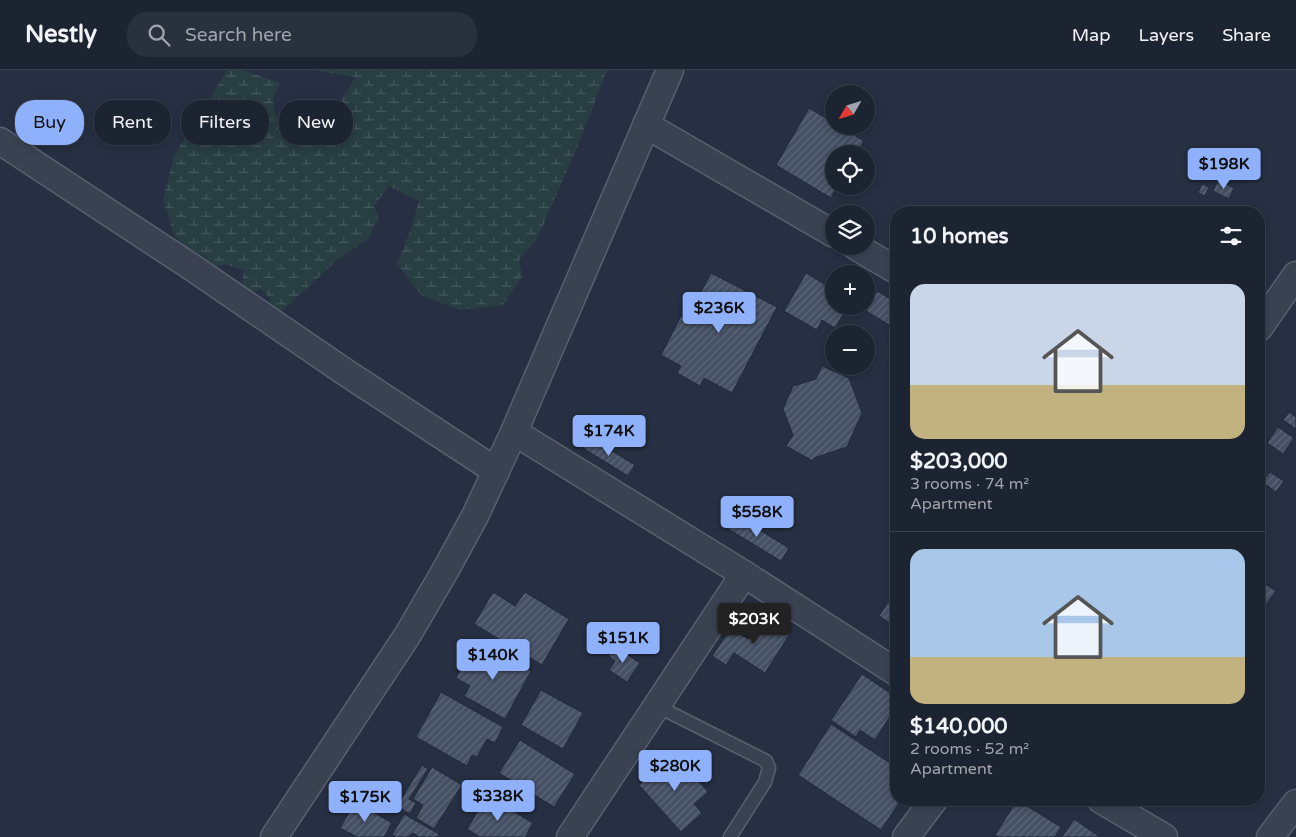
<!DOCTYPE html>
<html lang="en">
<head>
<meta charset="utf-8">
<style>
	body { margin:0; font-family:"Varela Round",sans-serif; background:#29303e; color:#f1f3f6; height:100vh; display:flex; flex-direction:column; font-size:19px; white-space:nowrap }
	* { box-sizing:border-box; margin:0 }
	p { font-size:16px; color:#a0a4ac }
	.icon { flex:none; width:28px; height:28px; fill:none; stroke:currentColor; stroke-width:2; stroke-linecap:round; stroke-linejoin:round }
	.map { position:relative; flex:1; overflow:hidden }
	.side { position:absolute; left:890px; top:136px; width:375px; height:600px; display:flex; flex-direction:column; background:#1c2432; border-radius:20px; box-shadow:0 2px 8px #0003,0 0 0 1px #3a414d }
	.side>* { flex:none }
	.hud { position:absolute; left:15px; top:30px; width:475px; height:45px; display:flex; gap:10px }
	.needle { width:32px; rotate:231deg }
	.controls { position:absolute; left:825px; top:15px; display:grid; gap:10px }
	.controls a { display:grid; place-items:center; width:50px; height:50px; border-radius:50%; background:#1c2432; box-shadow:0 2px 8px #0003,0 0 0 1px #3a414d; font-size:25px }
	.price { position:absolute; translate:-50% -42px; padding:0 11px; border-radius:5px; background:#8fb0fa; color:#111; font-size:16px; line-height:32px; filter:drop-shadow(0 1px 2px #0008) }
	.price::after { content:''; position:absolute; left:50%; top:30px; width:15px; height:11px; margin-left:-8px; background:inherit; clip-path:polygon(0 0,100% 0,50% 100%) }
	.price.selected { background:#222; color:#fff }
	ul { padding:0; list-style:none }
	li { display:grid; align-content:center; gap:10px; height:265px; padding:0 20px }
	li+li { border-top:1px solid #3a414d }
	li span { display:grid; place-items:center; height:155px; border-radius:15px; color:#555 }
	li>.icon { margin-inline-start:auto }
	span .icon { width:90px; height:90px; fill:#fffc; stroke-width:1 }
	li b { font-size:21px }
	h2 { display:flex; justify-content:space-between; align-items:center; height:60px; padding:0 20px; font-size:21px }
	.chip { padding:0 18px; border-radius:20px; background:#1c2432; box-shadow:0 2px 8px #0003,0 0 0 1px #3a414d; font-size:18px; line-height:45px }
	.chip.selected { background:#8fb0fa; color:#111 }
	header { display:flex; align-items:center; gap:30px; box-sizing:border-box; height:70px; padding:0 25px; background:#1c2432; border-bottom:1px solid #3a414d }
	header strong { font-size:24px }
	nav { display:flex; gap:28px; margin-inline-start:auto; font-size:18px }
	.search { width:350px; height:45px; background:#29303e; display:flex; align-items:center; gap:12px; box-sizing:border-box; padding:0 18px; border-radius:20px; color:#a0a4ac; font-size:19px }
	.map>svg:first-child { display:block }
	.wetland { fill:url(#wetland-marsh) }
	.building { fill:url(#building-hatch); stroke:#212939 }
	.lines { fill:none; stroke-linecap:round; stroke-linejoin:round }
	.lane-casing { stroke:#58606f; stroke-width:15 }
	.street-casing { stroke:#58606f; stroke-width:29 }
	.lane { stroke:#3a4252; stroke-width:12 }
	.street { stroke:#3a4252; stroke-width:26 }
</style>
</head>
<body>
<header>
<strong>Nestly</strong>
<div class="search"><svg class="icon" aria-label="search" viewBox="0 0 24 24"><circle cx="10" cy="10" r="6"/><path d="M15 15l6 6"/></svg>Search here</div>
<nav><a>Map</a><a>Layers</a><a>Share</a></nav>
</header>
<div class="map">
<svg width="1296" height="767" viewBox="0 0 1296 767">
	<defs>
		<pattern id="wetland-marsh" width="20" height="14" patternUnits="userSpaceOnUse" patternTransform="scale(1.25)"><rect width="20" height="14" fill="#283e43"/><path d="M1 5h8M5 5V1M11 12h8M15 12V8" fill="none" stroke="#45585d"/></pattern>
		<pattern id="building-hatch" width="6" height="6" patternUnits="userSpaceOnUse" patternTransform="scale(1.25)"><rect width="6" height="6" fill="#455064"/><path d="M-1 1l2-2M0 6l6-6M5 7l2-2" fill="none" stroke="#5e6779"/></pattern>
	</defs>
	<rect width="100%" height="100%" fill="#263042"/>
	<polygon class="wetland" points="227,0 243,0 280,13 273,29 275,46 294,52 341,30 356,7 312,0 607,0 578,76 537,169 519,190 523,205 503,235 460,240 421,225 397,194 411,158 419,131 389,116 374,136 379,149 367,170 337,190 273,250 262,243 271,229 260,219 247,228 242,219 244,200 224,194 214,198 207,195 206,187 185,179 173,162 163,129 174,86"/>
	<g class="building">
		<polygon points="809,38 834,53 834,56 839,56 864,71 856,84 834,84 834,116 837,116 831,128 776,95"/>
		<polygon points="1248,89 1251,104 1237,106 1235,92"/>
		<polygon points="1206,92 1219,94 1216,110 1203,108"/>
		<polygon points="1218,110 1234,118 1229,129 1213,121"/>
		<polygon points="1202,114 1209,117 1205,126 1198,123"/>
		<polygon points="711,203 777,237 732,323 704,308 700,316 677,303 681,296 661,285 681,246 687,249"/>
		<polygon points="806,203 834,220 834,236 848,236 835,258 822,250 817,260 784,241"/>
		<polygon points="877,221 896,232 896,259 866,241"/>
		<polygon points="822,296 849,308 862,343 847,377 814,388 813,391 786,376 793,365 783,339 793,316 816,309"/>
		<polygon points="1289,342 1296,347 1296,359 1283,350"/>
		<polygon points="1278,357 1294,368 1283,384 1267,373"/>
		<polygon points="589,367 635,395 628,406 583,378"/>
		<polygon points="1270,402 1284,411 1276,422 1262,412"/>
		<polygon points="725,446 740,455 743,450 789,478 781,491 720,454"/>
		<polygon points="1259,510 1276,521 1259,544"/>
		<polygon points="493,522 515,536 525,522 569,549 542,595 474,554"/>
		<polygon points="888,532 896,538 896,553 894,556 879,546"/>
		<polygon points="763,546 790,564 765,603 734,583 726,595 712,586 731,558 748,569"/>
		<polygon points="614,576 640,593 627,612 609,600 615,591 608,586"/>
		<polygon points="490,578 531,601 505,649 464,626 470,616 456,608 469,584 482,591"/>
		<polygon points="862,604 896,627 896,637 875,670 860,660 856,667 831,650"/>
		<polygon points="541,620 583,643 563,679 521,655"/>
		<polygon points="441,622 503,657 495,673 487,669 477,687 472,685 467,696 416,667"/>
		<polygon points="831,654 896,697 896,730 901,730 881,760 798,705"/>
		<polygon points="520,670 575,704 554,737 499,703"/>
		<polygon points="675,684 708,722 694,734 702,743 681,762 639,715"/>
		<polygon points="422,695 428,699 409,729 416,733 410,744 397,736"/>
		<polygon points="432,697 462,715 434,759 416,748 423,735 413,729"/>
		<polygon points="487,726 533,753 525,767 480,767 467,759"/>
		<polygon points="1017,730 1061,757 1055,767 999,767 995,765"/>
		<polygon points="355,732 392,753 384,767 357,767 340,758"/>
		<polygon points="404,744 439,764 438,767 419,767 413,763 408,767 396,767 392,765"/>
		<polygon points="1074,749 1100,767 1062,767"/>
	</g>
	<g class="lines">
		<defs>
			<polyline id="lane" points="657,636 766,691 769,698 765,712 730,767"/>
			<g id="street">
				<polyline points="646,55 834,164"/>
				<polyline points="0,71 187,194 345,302 496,401"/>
				<polyline points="855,176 896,200"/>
				<polyline points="1259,258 1296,205"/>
				<polyline points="514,362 744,504 896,602"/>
				<polyline points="1101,730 1164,767"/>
				<polyline points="274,767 407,566 445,501 475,446 514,362 670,0"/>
				<polyline points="570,767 744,504"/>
				<polyline points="906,767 934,730"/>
				<polyline points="1270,767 1296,733"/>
			</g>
		</defs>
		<use href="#lane" class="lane-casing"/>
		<use href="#street" class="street-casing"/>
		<use href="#lane" class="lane"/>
		<use href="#street" class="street"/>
	</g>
</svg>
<div class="controls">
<a><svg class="needle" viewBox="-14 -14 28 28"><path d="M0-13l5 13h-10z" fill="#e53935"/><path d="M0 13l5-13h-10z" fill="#a0a4ac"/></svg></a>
<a><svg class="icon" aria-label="locate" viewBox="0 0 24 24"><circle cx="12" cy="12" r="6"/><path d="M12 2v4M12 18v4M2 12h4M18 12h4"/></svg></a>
<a><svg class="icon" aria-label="layers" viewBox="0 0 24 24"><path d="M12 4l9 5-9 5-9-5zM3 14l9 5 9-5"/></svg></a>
<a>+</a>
<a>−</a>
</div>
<b class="price" style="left:1224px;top:120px">$198K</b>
<b class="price" style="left:719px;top:264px">$236K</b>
<b class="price" style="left:609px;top:387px">$174K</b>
<b class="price" style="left:757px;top:468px">$558K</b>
<b class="price selected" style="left:754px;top:575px">$203K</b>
<b class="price" style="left:623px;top:594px">$151K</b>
<b class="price" style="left:493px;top:611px">$140K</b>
<b class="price" style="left:675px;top:722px">$280K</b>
<b class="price" style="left:498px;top:752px">$338K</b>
<b class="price" style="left:365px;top:753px">$175K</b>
<div class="hud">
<a class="chip selected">Buy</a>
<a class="chip">Rent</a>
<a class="chip">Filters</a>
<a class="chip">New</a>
</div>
<section class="side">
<h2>10 homes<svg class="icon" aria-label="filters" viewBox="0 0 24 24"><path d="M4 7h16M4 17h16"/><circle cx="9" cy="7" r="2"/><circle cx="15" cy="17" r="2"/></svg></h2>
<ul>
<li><span style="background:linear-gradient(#c9d6e8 65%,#c2b280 0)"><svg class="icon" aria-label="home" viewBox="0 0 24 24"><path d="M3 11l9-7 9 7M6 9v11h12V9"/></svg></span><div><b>$203,000</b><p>3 rooms · 74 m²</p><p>Apartment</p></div></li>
<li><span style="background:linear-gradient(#a9c7e8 70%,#c2b280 0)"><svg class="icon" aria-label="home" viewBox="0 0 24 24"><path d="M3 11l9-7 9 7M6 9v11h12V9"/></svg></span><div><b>$140,000</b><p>2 rooms · 52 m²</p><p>Apartment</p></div></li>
</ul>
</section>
</div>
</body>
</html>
